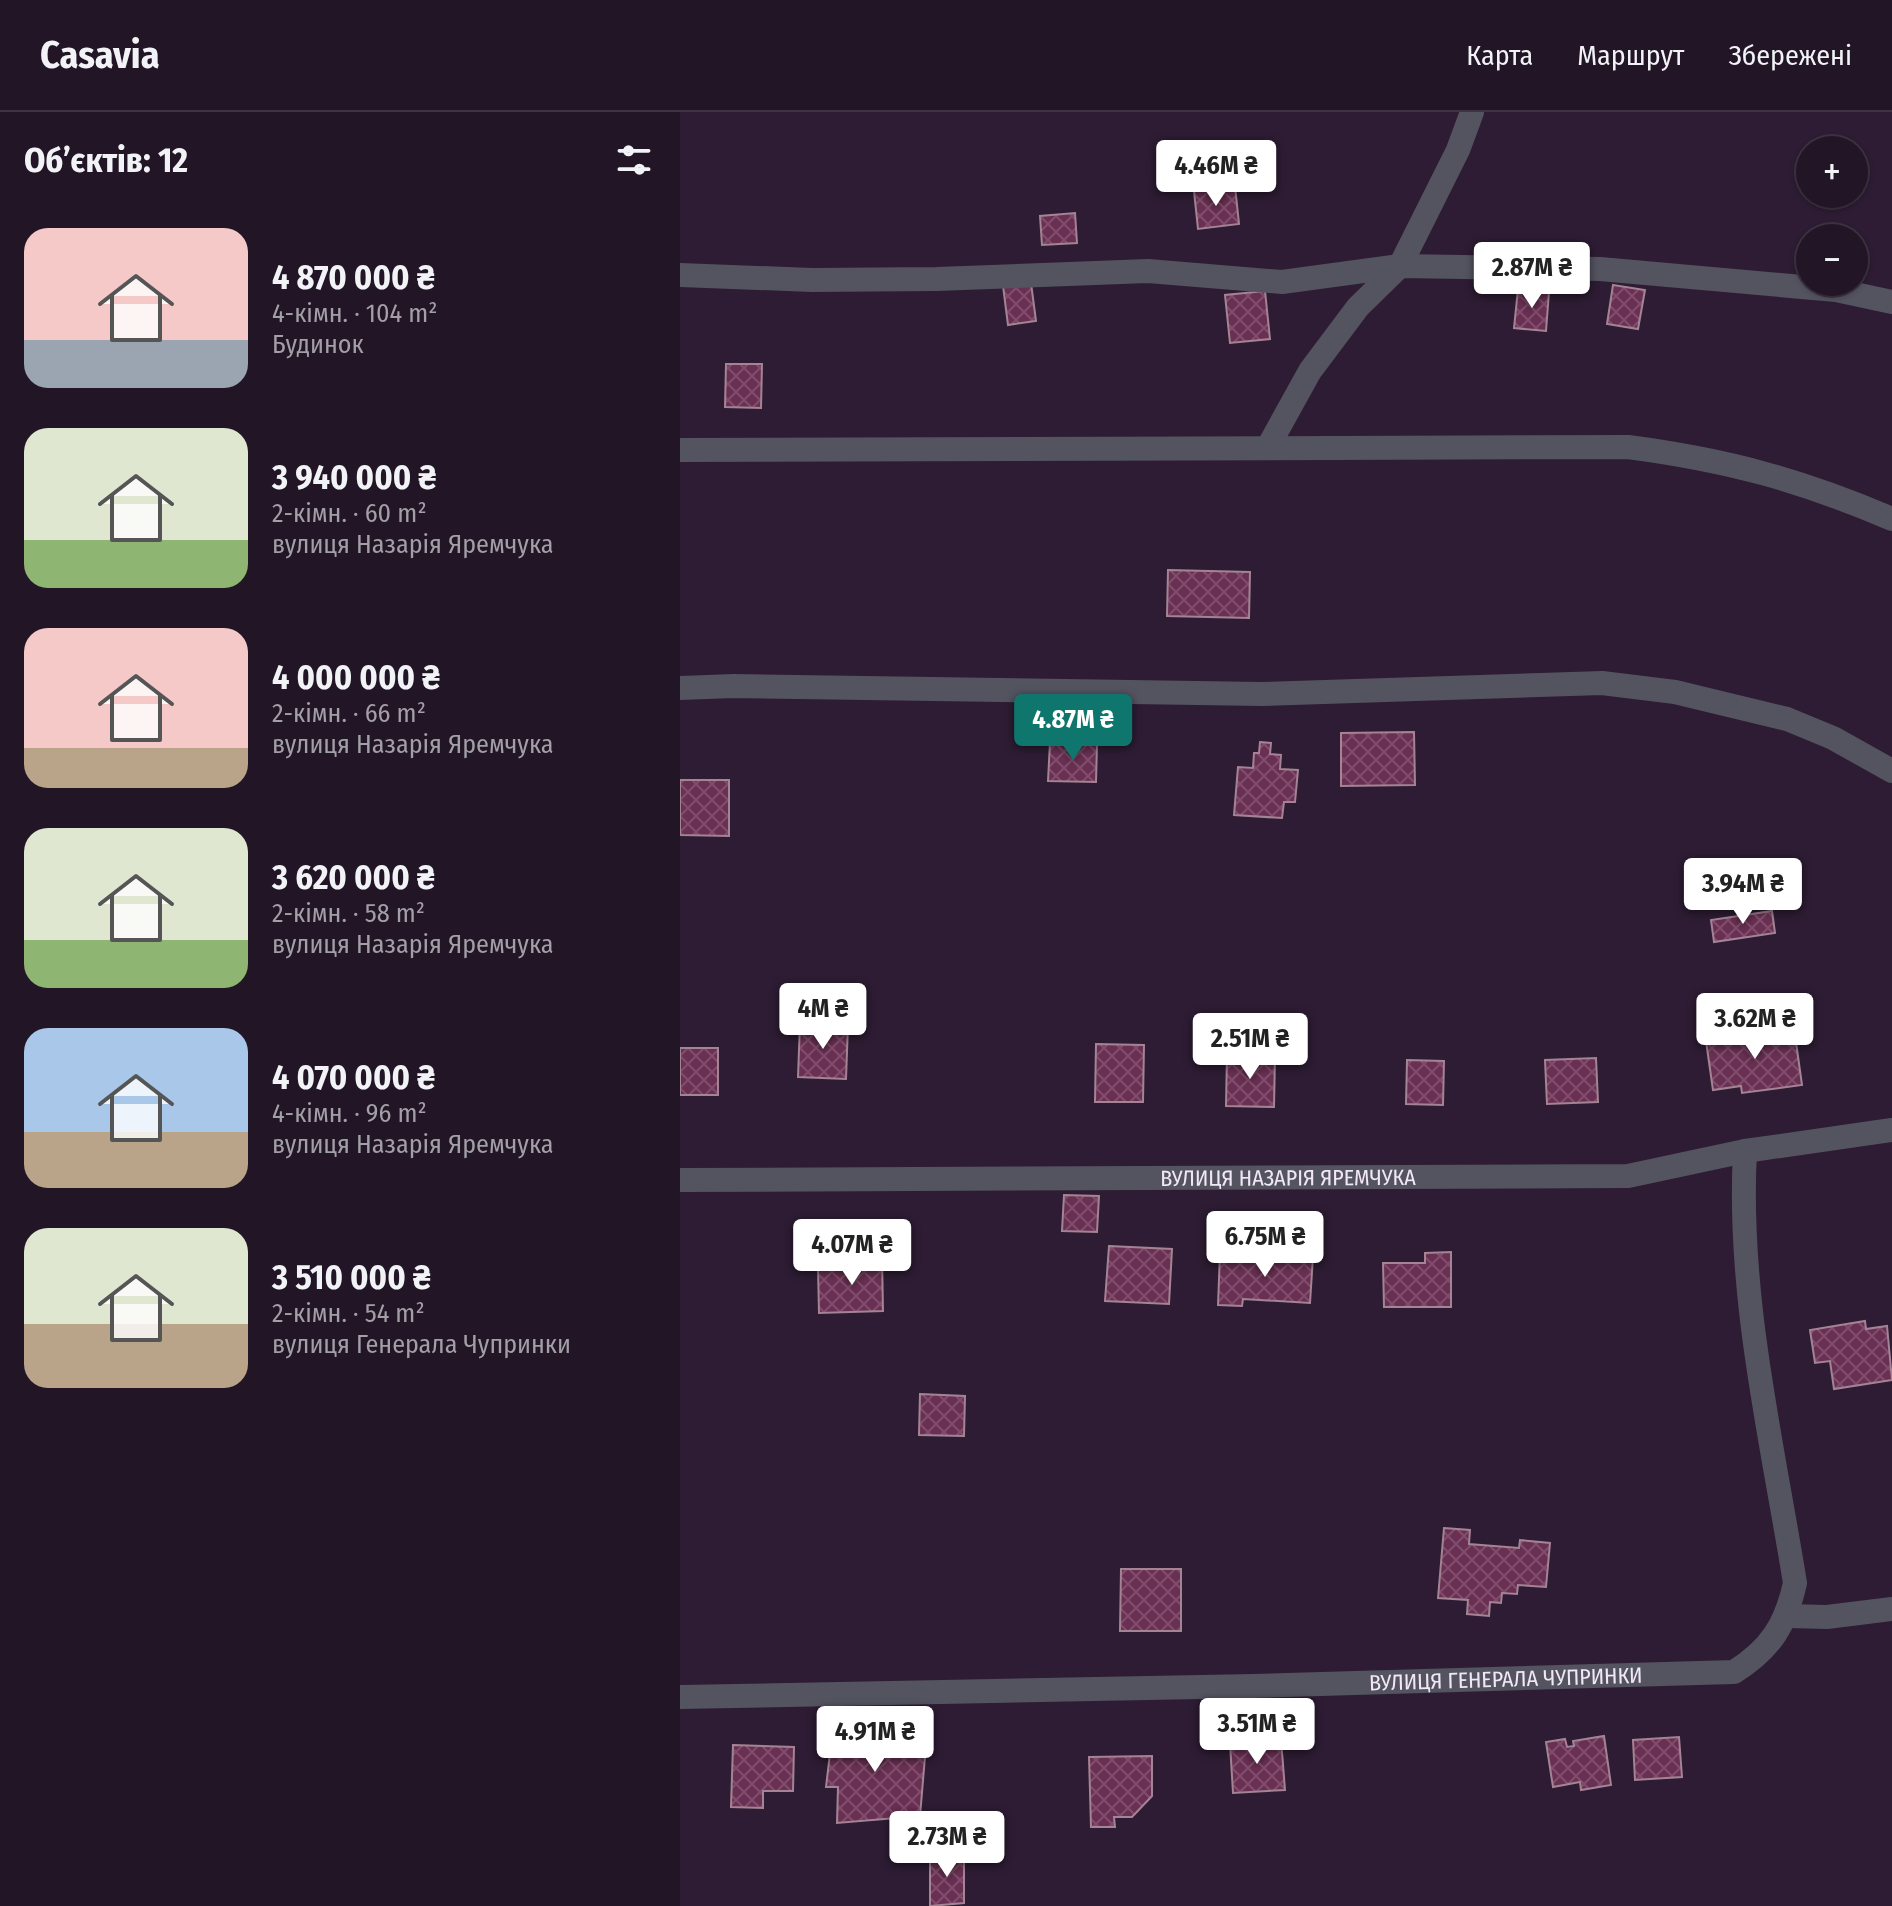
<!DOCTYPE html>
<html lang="uk">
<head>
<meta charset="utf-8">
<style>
	body { margin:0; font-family:"Fira Sans Condensed",sans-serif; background:#2a1e2e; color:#f1f3f6; height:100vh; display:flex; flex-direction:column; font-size:30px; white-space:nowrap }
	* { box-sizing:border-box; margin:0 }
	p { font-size:26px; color:#a29fa7 }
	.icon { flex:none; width:44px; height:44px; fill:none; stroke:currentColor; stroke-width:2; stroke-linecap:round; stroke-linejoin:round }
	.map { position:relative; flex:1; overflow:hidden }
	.details { display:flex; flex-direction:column; background:#221526; width:680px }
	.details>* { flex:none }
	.controls { position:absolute; left:1116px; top:24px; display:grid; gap:16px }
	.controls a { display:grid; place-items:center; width:72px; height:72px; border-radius:50%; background:#221526; box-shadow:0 2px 6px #0004,0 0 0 2px #3f3443; font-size:40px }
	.price { position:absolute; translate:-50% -68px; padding:0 18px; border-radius:8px; background:#fff; color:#222; font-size:26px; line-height:52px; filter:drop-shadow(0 2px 4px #0008) }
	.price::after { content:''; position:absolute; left:50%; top:48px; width:24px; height:18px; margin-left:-12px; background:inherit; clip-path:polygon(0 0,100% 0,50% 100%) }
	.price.on { background:#0f766e; color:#fff }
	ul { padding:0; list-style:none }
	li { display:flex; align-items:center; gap:24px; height:200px; padding:0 24px }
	li span { display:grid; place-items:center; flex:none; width:224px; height:160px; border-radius:24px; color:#555 }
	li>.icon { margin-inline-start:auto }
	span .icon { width:96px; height:96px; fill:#fffc; stroke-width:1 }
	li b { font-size:34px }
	h2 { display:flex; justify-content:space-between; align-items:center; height:96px; padding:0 24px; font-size:34px }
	header { display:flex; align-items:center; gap:48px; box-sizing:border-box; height:112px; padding:0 40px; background:#221526; border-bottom:2px solid #3f3443 }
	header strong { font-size:38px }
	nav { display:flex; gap:44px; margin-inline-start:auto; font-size:28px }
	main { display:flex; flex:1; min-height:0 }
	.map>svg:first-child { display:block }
	.building { fill:url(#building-cross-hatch); stroke:#a48394; stroke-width:2 }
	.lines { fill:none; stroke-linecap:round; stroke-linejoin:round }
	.minor { stroke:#545360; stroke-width:24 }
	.labels { text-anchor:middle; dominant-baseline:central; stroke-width:7; stroke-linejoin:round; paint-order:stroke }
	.street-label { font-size:22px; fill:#f2e7f6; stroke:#110a14 }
</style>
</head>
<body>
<header>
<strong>Casavia</strong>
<nav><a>Карта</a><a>Маршрут</a><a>Збережені</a></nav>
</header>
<main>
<section class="details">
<h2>Об’єктів: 12<svg class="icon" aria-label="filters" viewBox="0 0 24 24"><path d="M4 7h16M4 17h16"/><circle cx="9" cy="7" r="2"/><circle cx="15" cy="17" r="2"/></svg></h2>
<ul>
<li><span style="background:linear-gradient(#f6c9c9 70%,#9aa5b1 0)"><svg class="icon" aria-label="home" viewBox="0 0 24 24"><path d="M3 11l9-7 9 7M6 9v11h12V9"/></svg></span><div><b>4 870 000 ₴</b><p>4-кімн. · 104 m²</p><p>Будинок</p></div></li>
<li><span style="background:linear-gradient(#dfe7d0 70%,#8fb573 0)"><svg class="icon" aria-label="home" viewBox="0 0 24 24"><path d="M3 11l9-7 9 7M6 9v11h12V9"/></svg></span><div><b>3 940 000 ₴</b><p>2-кімн. · 60 m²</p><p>вулиця Назарія Яремчука</p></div></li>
<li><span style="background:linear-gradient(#f6c9c9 75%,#b9a48a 0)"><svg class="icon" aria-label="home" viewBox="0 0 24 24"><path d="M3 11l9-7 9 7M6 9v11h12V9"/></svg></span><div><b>4 000 000 ₴</b><p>2-кімн. · 66 m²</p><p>вулиця Назарія Яремчука</p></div></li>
<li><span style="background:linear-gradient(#dfe7d0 70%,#8fb573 0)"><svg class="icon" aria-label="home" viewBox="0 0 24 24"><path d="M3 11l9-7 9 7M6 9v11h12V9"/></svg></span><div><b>3 620 000 ₴</b><p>2-кімн. · 58 m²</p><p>вулиця Назарія Яремчука</p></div></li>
<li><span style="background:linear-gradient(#a9c7e8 65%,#b9a48a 0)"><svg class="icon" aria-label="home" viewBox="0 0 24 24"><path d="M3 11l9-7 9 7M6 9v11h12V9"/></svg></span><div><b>4 070 000 ₴</b><p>4-кімн. · 96 m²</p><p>вулиця Назарія Яремчука</p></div></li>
<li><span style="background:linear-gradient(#dfe7d0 60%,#b9a48a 0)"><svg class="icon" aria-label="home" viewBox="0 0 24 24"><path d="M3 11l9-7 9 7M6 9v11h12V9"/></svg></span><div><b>3 510 000 ₴</b><p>2-кімн. · 54 m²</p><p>вулиця Генерала Чупринки</p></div></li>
</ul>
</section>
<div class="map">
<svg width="1212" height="1794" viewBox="0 0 1212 1794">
	<defs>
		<pattern id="building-cross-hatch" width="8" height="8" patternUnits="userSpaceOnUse" patternTransform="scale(2)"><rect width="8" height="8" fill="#6a3053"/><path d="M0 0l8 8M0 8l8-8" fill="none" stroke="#804e6c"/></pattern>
	</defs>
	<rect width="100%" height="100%" fill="#2d1c33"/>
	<g class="building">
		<polygon points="555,74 559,112 518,117 514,79"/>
		<polygon points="395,101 397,131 362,133 360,104"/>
		<polygon points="351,171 356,209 328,213 323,174"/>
		<polygon points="933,173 965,178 958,217 927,212"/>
		<polygon points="838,177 869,180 866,219 834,216"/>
		<polygon points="585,179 590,227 550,231 545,183"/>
		<polygon points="46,252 82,252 81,296 45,295"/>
		<polygon points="488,458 570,460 569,506 487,504"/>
		<polygon points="734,620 735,673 661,674 661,621"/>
		<polygon points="370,630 417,632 416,670 368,669"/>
		<polygon points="580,630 591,631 590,642 601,643 600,657 618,658 615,690 604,690 602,706 554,703 558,655 573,656 574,641 579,641"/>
		<polygon points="0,668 49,668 49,724 0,723"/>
		<polygon points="1092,799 1095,821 1034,830 1031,808"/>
		<polygon points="120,911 168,913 166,967 118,965"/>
		<polygon points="1114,916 1122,973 1062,981 1061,974 1033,978 1026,929"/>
		<polygon points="416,932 464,933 463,990 415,990"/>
		<rect x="0" y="936" width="38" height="47"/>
		<polygon points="547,943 595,944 594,995 546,994"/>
		<polygon points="916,946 918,990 867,992 865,948"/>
		<polygon points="727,948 764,949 763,993 726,992"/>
		<polygon points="384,1083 419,1084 417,1120 382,1119"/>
		<polygon points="429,1134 492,1137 489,1192 425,1189"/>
		<polygon points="771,1140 771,1195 704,1195 703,1151 745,1151 745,1141"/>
		<polygon points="540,1141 565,1142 565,1148 597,1150 597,1142 633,1144 630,1191 563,1187 562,1194 538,1193"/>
		<polygon points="202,1144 203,1199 139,1201 138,1155 173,1154 173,1145"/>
		<polygon points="1185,1209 1186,1217 1207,1214 1212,1268 1154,1277 1150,1249 1135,1251 1130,1218"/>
		<polygon points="240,1282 285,1284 284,1324 239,1323"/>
		<polygon points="764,1416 790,1418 789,1432 839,1436 840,1428 870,1431 866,1475 838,1473 837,1482 822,1481 821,1491 810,1490 809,1504 787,1502 788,1488 758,1486"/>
		<polygon points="441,1457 501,1457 501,1519 440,1519"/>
		<polygon points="154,1608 194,1611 195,1630 216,1624 246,1633 240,1704 157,1711 158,1675 146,1675"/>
		<polygon points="924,1624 931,1673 901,1678 900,1670 873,1675 866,1630 885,1627 887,1635 894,1634 893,1629"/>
		<polygon points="999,1625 1002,1665 955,1668 953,1628"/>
		<polygon points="601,1627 605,1678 553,1681 550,1631"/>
		<polygon points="53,1633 114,1635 113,1679 83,1679 83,1696 51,1695"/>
		<polygon points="472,1644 472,1684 452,1705 434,1705 435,1715 411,1715 409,1645"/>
		<polygon points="284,1740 284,1791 250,1794 250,1743"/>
	</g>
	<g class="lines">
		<g class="minor">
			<polyline points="0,163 132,168 257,167 468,159 602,170 720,154 920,157 1156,178 1212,190"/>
			<polyline points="588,335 630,259 678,195 720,154 778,38 792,0"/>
			<path d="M 0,338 L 948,335 C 1047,348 1121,368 1212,407"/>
			<polyline points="0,576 54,574 582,582 922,571 995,580 1107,607 1153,626 1212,659"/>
			<path id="s1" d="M 0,1068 L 948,1064 L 1065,1039 L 1212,1018"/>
			<polyline points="1107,1504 1147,1505 1212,1497"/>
			<path id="s2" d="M 0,1585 L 573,1574 L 1054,1560 C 1091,1537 1106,1512 1115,1471 C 1092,1328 1057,1184 1065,1039"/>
		</g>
	</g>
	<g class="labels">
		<g class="street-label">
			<text stroke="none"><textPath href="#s1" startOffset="608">ВУЛИЦЯ НАЗАРІЯ ЯРЕМЧУКА</textPath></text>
			<text stroke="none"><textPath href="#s2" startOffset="826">ВУЛИЦЯ ГЕНЕРАЛА ЧУПРИНКИ</textPath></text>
		</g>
	</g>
</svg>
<div class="controls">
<a>+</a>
<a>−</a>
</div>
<b class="price" style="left:536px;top:96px">4.46M ₴</b>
<b class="price" style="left:852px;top:198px">2.87M ₴</b>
<b class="price on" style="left:393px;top:650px">4.87M ₴</b>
<b class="price" style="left:1063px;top:814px">3.94M ₴</b>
<b class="price" style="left:143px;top:939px">4M ₴</b>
<b class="price" style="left:1075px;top:949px">3.62M ₴</b>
<b class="price" style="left:570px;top:969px">2.51M ₴</b>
<b class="price" style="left:585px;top:1167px">6.75M ₴</b>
<b class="price" style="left:172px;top:1175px">4.07M ₴</b>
<b class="price" style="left:577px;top:1654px">3.51M ₴</b>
<b class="price" style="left:195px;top:1662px">4.91M ₴</b>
<b class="price" style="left:267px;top:1767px">2.73M ₴</b>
</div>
</main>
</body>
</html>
